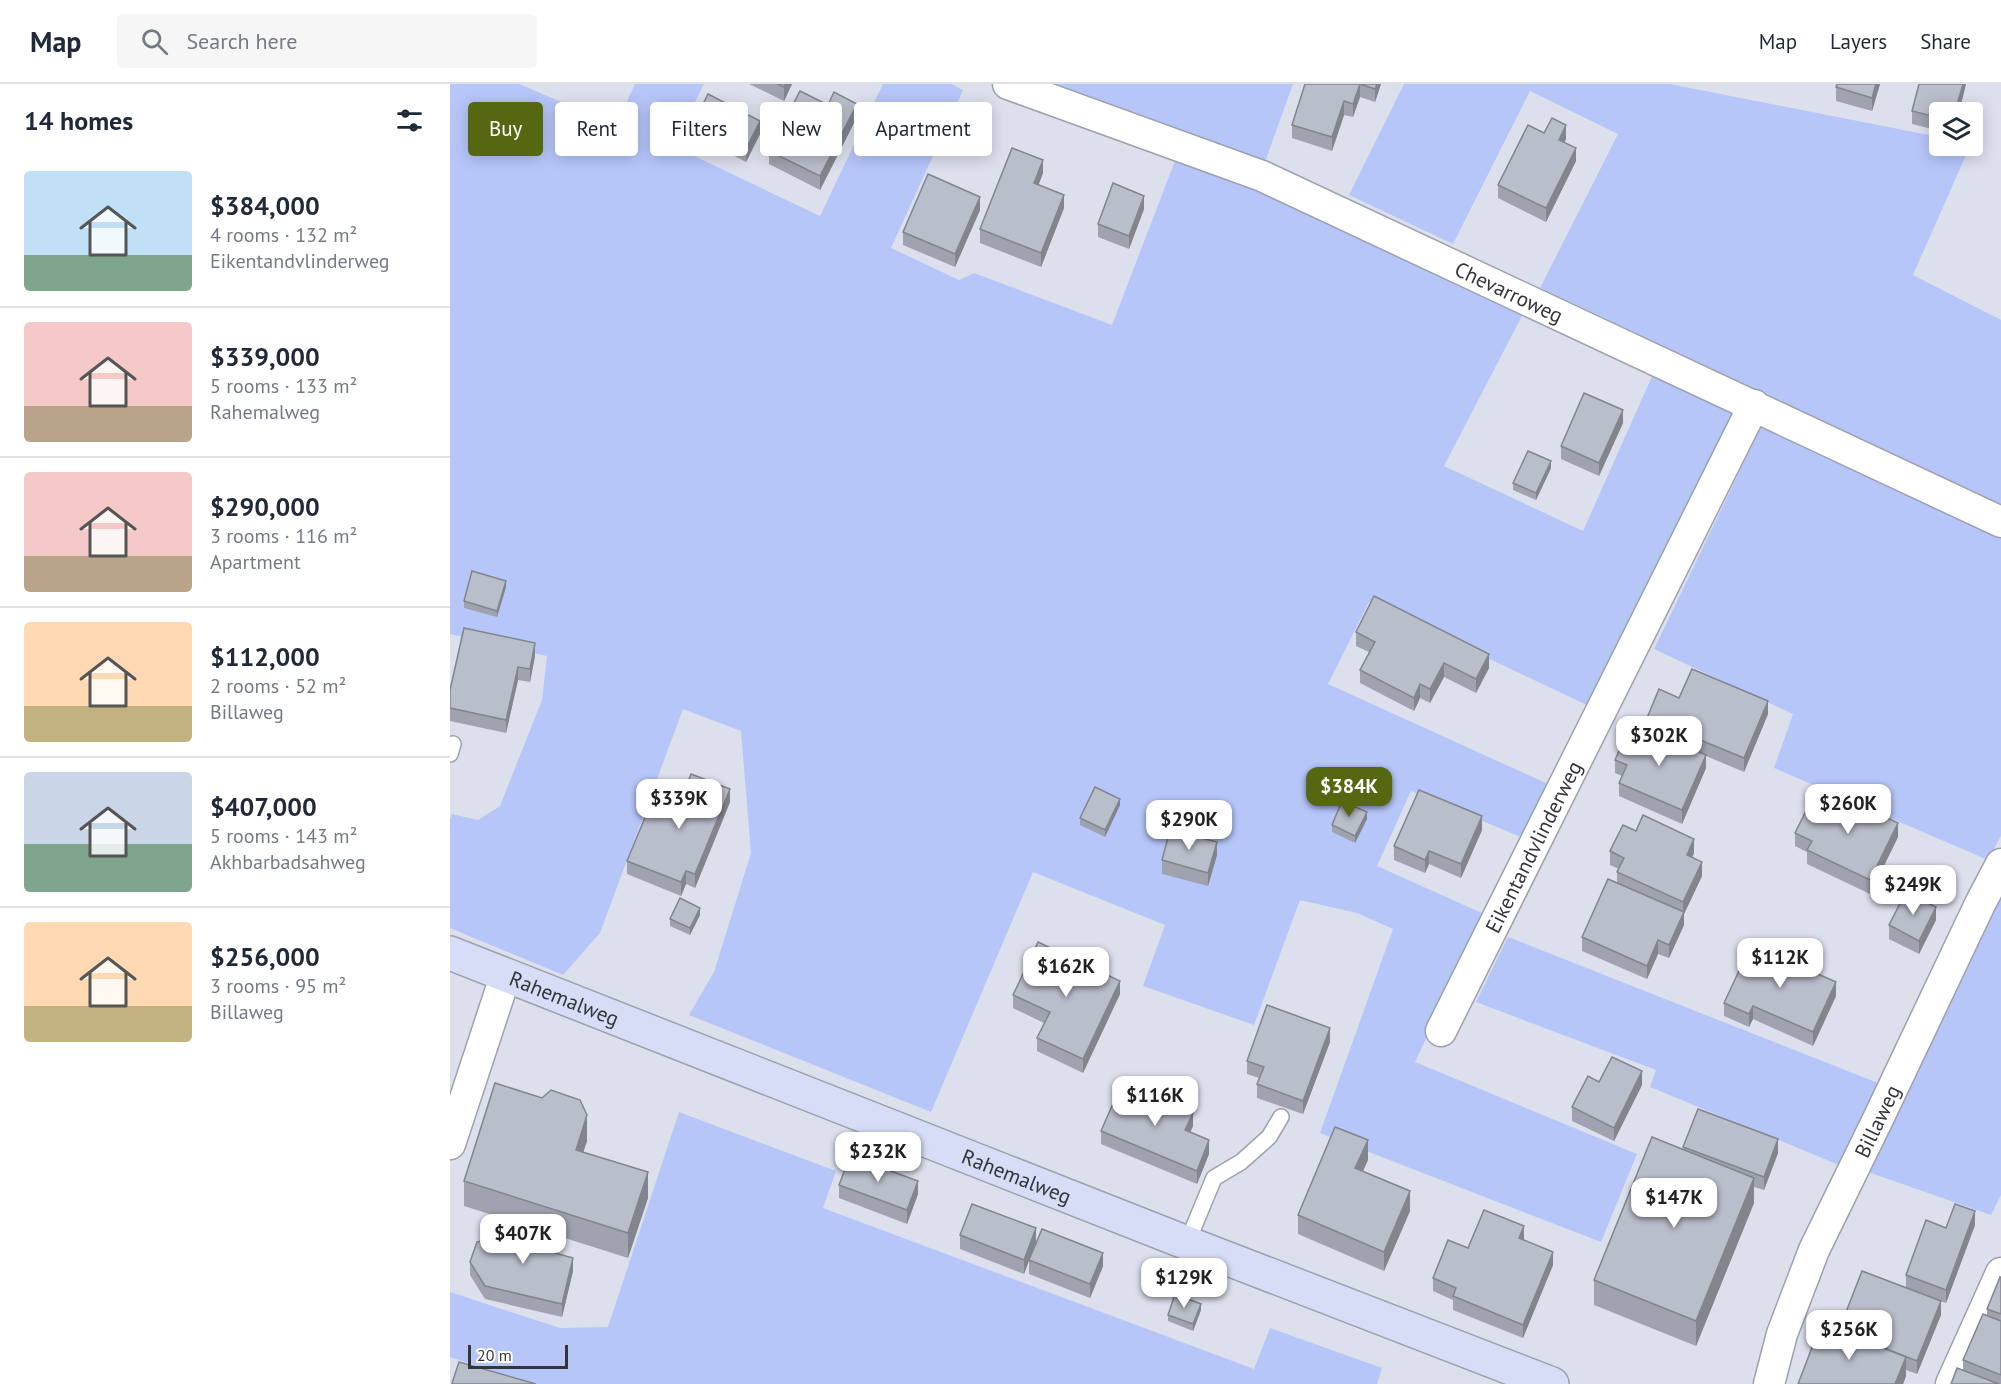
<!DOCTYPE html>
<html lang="en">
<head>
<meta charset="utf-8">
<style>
	body { margin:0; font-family:"PT Sans",sans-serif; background:#f6f6f7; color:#1f2937; height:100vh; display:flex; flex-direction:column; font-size:22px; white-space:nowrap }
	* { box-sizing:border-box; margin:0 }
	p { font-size:20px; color:#747a83 }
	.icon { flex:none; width:33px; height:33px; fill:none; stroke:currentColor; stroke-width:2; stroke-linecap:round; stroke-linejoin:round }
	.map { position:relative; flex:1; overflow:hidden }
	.details { display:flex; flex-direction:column; background:#fff; width:450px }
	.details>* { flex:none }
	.hud { position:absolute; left:18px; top:18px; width:570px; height:54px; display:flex; gap:12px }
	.controls { position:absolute; left:1479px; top:18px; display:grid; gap:12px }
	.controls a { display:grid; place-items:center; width:54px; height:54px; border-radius:6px; background:#fff; box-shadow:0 3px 15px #0003; font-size:30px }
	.scale { position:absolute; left:18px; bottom:15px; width:100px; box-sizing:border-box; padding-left:6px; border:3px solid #33353a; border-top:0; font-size:16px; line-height:21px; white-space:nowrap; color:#33353a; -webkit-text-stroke:4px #fff; paint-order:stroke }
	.price { position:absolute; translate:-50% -51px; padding:0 14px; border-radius:12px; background:#fff; color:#222; font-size:20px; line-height:39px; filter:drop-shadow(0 2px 3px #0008) }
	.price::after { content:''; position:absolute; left:50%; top:36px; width:18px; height:14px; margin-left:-9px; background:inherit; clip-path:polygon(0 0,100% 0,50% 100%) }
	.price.on { background:#566712; color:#fff }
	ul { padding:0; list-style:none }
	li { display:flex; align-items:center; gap:18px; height:150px; padding:0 24px }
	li+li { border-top:2px solid #e0e1e3 }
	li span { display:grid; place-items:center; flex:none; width:168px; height:120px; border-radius:6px; color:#555 }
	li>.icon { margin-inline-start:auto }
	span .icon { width:72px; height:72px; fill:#fffc; stroke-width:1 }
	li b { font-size:26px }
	h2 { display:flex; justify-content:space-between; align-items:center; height:72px; padding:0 24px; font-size:26px }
	.tag { padding:0 21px; border-radius:6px; background:#fff; box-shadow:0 3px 15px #0003; font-size:21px; line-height:54px }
	.tag.on { background:#566712; color:#fff }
	header { display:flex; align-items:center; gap:36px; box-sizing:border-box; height:84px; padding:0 30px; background:#fff; border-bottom:2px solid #e0e1e3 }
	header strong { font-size:28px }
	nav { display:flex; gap:33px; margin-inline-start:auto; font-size:21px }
	.search { width:420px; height:54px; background:#f6f6f7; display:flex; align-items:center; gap:15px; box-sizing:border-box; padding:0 21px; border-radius:6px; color:#747a83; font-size:22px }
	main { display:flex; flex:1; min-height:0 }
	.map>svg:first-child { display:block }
	.green { fill:#b6c6f9 }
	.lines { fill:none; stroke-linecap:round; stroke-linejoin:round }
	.lane-casing { stroke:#9ca1ad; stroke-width:18 }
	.street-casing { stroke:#9ca1ad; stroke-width:33 }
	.secondary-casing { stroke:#9ca1ad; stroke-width:36 }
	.lane { stroke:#fff; stroke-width:15 }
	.street { stroke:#fff; stroke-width:30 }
	.secondary { stroke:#d7ddf7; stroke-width:33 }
	.wall { fill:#9fa3af }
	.shaded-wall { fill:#82858e }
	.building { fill:#b9becb; stroke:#82858e; stroke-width:1.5 }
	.labels { text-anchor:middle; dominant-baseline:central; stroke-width:4.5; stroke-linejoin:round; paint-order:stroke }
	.street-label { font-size:21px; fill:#33353a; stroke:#fff }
</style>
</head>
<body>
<header>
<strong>Map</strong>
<div class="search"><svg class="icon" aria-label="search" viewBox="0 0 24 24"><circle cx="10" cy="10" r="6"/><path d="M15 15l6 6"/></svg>Search here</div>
<nav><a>Map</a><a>Layers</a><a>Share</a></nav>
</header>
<main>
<section class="details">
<h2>14 homes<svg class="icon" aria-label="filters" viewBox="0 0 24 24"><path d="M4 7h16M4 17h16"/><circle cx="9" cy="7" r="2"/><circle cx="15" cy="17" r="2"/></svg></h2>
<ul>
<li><span style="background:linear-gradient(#bfe0f5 70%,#7fa58c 0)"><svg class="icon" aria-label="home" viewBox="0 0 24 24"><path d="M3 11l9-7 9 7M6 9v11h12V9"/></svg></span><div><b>$384,000</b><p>4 rooms · 132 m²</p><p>Eikentandvlinderweg</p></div></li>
<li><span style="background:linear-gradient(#f6c9c9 70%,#b9a48a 0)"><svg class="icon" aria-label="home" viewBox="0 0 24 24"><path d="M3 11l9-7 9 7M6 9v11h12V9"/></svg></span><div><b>$339,000</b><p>5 rooms · 133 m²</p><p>Rahemalweg</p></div></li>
<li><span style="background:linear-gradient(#f6c9c9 70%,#b9a48a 0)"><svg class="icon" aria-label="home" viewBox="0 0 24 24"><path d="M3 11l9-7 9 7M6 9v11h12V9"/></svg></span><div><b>$290,000</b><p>3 rooms · 116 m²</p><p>Apartment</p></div></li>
<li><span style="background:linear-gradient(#ffd9b3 70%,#c2b280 0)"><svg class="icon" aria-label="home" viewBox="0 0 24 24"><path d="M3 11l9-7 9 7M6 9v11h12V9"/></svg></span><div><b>$112,000</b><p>2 rooms · 52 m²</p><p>Billaweg</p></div></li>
<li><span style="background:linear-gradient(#c9d6e8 60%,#7fa58c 0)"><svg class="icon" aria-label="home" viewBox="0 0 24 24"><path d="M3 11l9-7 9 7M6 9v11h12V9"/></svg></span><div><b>$407,000</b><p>5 rooms · 143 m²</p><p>Akhbarbadsahweg</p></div></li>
<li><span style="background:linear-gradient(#ffd9b3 70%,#c2b280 0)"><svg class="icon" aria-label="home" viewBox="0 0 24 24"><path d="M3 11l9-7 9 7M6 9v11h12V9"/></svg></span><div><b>$256,000</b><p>3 rooms · 95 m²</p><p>Billaweg</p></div></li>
</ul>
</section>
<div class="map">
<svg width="1551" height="1300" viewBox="0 0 1551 1300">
	<rect width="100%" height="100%" fill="#dce0ed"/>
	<g class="green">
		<polygon points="0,0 69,0 166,41 185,0 254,0 223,62 370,132 433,0 501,0 513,6 441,164 509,196 524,189 662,241 725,77 811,107 1074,228 994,382 1133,447 1204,288 1289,326 1141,623 919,518 878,600 1098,700 1073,754 961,707 927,782 1034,830 965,978 1187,1070 1151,1158 870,1049 943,845 907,829 850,816 804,941 693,902 715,841 583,788 481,1028 239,931 264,888 301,769 291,647 233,625 150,849 113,891 0,844 0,735 2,730 28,736 50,722 92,616 97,572 0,550"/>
		<polygon points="605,0 843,0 815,78"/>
		<polygon points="954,0 1220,0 1489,53 1490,62 1520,62 1463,191 1551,236 1551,420 1090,204 1168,50 1080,7 1003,160 899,111"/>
		<polygon points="1312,341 1551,451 1551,752 1538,776 1324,684 1343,630 1204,565"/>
		<polygon points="1551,811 1551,1111 1541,1131 1418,1088"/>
		<polygon points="1058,853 1433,1001 1389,1081 1200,1003 1206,986 1026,918"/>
		<polygon points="229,1028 386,1087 373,1124 804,1285 820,1244 932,1284 927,1300 82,1300 0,1273 0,1208 110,1244 158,1243"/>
	</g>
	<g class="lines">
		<defs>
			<g id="lane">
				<polyline points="0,670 3,660"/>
				<polyline points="737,1159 764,1094 791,1078 819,1053 831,1033"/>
			</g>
			<g id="street">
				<path id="s1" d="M 558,0 L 812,92 L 1551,438"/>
				<path id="s2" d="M 991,947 L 1304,321"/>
				<polyline points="0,1060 56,890"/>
				<path id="s3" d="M 1319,1300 L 1332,1250 L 1364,1166 L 1429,1033 L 1530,820 L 1551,780"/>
				<polyline points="1501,1300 1551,1189"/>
			</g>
			<g id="secondary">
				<path id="s4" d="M 0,869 L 737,1159 L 1102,1300"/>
			</g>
		</defs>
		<use href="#lane" class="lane-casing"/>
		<use href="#street" class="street-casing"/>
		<use href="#secondary" class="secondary-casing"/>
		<use href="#lane" class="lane"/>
		<use href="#street" class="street"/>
		<use href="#secondary" class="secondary"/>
	</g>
	<g class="wall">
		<polygon points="299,0 342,0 334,17"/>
		<polygon points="855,0 931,0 925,18 910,13 903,33 894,31 882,67 842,54 842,41"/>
		<polygon points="1387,0 1430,0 1422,27 1386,17 1386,3"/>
		<polygon points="1516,0 1509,28 1490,28 1490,47 1462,40 1462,27"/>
		<polygon points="407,33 370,106 319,80 319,67"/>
		<polygon points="244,38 310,50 296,78 244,51"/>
		<polygon points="1094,49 1116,55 1114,58 1126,77 1096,138 1048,114 1048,101"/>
		<polygon points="593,89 588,101 614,124 591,183 530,159 530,145"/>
		<polygon points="694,125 679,165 648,153 648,140"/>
		<polygon points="530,126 505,183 453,161 453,148"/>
		<polygon points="1173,339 1149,392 1111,375 1111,362"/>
		<polygon points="1101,384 1086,416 1063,406 1063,399"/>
		<polygon points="56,503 47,533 14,524 14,517"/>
		<polygon points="906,548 1039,584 1026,609 994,593 980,619 970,614 964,627 910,599 910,586 919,568 906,562"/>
		<polygon points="85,572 80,598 68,596 56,649 0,637 0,606"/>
		<polygon points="1229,614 1318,630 1294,688 1256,672 1256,684 1232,740 1169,712 1169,699 1172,692 1165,689 1165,676 1195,651 1197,647 1197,634"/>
		<polygon points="280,718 245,804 236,800 231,812 177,790 177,777 228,724"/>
		<polygon points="670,721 655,753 630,741 630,734"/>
		<polygon points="1378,727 1448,753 1420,810 1357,780 1357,768 1345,762 1345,749"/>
		<polygon points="917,735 905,759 882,748 882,741"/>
		<polygon points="1032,746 1011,794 979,780 975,789 944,776 944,762"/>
		<polygon points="1186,747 1244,769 1242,774 1252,792 1234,830 1234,841 1219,874 1208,870 1197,895 1132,867 1132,853 1167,798 1167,788 1169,785 1160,781 1160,767"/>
		<polygon points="767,771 758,802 712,790 712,776"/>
		<polygon points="250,831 240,851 220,842 220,835"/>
		<polygon points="1486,836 1469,870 1439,855 1439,841"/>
		<polygon points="670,910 633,989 587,967 587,954 594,939 563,924 563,911"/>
		<polygon points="1386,912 1363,962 1303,935 1299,943 1274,932 1274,919"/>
		<polygon points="880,958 853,1030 807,1014 807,1000 809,994 797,990 797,977"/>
		<polygon points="1149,998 1192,1001 1164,1057 1122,1037 1122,1023"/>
		<polygon points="743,1042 740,1048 759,1070 747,1100 651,1060 651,1047"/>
		<polygon points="137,1057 133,1068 198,1114 178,1174 14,1122 14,1097"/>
		<polygon points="1233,1063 1328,1069 1314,1106 1304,1103 1304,1119 1246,1262 1144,1221 1144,1196 1233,1066"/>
		<polygon points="918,1076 913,1087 960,1127 934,1187 848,1150 848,1131"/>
		<polygon points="389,1101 468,1110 457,1140 389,1114"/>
		<polygon points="1525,1141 1496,1219 1488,1216 1491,1231 1467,1290 1456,1286 1456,1292 1453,1300 1348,1300 1389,1247 1456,1204 1456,1191 1496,1144"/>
		<polygon points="510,1151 586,1158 574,1190 510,1165"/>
		<polygon points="1074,1156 1103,1181 1073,1254 1003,1226 1003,1216 983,1207 983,1194 1018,1164"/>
		<polygon points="101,1165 101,1168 123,1187 112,1233 35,1215 20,1191 20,1178"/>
		<polygon points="579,1176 653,1182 640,1214 579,1190"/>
		<polygon points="1551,1193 1551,1300 1501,1300 1513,1287 1513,1276 1537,1231 1537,1225"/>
		<polygon points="751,1226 743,1247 718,1237 718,1231"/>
	</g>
	<g class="shaded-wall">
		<polygon points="335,0 342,0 334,17 334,3"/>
		<polygon points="910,0 910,13 903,33 903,20"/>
		<polygon points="927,0 931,0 925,18 925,5"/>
		<polygon points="1426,0 1430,0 1422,27 1422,14"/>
		<polygon points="1513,0 1516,0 1509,28 1505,28"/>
		<polygon points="894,17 894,31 882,67 882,53"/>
		<polygon points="407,20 407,33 370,106 370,92"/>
		<polygon points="310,37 310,50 296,78 296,65"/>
		<polygon points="1116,41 1116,55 1109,69 1109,56"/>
		<polygon points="1126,64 1126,77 1096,138 1096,124"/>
		<polygon points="593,76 593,89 584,113 584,99"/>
		<polygon points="614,111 614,124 591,183 591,169"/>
		<polygon points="694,112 694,125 679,165 679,152"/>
		<polygon points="530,113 530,126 505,183 505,170"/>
		<polygon points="1173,326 1173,339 1149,392 1149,379"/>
		<polygon points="1101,377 1101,384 1086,416 1086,409"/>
		<polygon points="56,497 56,503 47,533 47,527"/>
		<polygon points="85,559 85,572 80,598 80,585"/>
		<polygon points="1039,570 1039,584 1026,609 1026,595"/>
		<polygon points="994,579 994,593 980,619 980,605"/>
		<polygon points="68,583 68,596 56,649 56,636"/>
		<polygon points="970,600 970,614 964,627 964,614"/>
		<polygon points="1318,617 1318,630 1294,688 1294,674"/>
		<polygon points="1256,671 1256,684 1232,740 1232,726"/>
		<polygon points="280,705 280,718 245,804 245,790"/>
		<polygon points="670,715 670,721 655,753 655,746"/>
		<polygon points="917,728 917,735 905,759 905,752"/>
		<polygon points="1032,732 1032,746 1011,794 1011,780"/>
		<polygon points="1448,739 1448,753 1420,810 1420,796"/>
		<polygon points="1244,755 1244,769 1237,785 1237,771"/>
		<polygon points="767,758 767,771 758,802 758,789"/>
		<polygon points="979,767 979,780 975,789 975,776"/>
		<polygon points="1252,778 1252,792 1234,830 1234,841 1219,874 1219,861 1233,830 1233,818"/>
		<polygon points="236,787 236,800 231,812 231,798"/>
		<polygon points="1486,823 1486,836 1469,870 1469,857"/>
		<polygon points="250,824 250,831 240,851 240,844"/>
		<polygon points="1208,856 1208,870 1197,895 1197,882"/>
		<polygon points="670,897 670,910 633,989 633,975"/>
		<polygon points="1386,898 1386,912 1363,962 1363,948"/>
		<polygon points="1303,922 1303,935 1299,943 1299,930"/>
		<polygon points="880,944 880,958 853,1030 853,1017"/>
		<polygon points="1192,987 1192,1001 1164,1057 1164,1044"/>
		<polygon points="743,1029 743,1042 735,1060 735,1046"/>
		<polygon points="137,1031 137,1057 126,1091 126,1066"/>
		<polygon points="1328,1055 1328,1069 1314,1106 1314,1093"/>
		<polygon points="759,1056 759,1070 747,1100 747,1087"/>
		<polygon points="918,1056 918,1076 905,1104 905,1084"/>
		<polygon points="198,1088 198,1114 178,1174 178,1149"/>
		<polygon points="1304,1094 1304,1119 1246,1262 1246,1237"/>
		<polygon points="468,1097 468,1110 457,1140 457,1126"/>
		<polygon points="960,1107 960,1127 934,1187 934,1168"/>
		<polygon points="1525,1127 1525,1141 1496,1219 1496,1206"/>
		<polygon points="1074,1142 1074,1155 1069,1168 1069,1154"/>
		<polygon points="586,1144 586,1158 574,1190 574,1176"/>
		<polygon points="101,1152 101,1165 98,1181 98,1167"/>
		<polygon points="1103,1168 1103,1181 1073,1254 1073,1241"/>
		<polygon points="653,1169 653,1182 640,1214 640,1200"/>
		<polygon points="123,1174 123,1187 112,1233 112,1220"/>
		<polygon points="1491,1217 1491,1231 1467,1290 1467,1277"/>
		<polygon points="751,1220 751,1226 743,1247 743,1240"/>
		<polygon points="1456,1273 1456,1292 1453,1300 1445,1300"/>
	</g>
	<g class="building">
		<polygon points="327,0 335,0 334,3"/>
		<polygon points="855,0 927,0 925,5 910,0 903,20 894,17 882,53 842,41"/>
		<polygon points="1387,0 1426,0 1422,14 1386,3"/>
		<polygon points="1469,0 1513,0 1505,28 1490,28 1490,34 1462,27"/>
		<polygon points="350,7 378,21 384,8 407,20 370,92 319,67"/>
		<polygon points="258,10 310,37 296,65 244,38"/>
		<polygon points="1102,34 1116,41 1109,56 1126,64 1096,124 1048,101 1078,41 1094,49"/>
		<polygon points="562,64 593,76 584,99 614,111 591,169 530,145"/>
		<polygon points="478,90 530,113 505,170 453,148"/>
		<polygon points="663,99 694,112 679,152 648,140"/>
		<polygon points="1134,309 1173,326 1149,379 1111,362"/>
		<polygon points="1078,367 1101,377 1086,409 1063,399"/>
		<polygon points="22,487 56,497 47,527 14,517"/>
		<polygon points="924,512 1039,570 1026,595 994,579 980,605 970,600 964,614 910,586 925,558 906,548"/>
		<polygon points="14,544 85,559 80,585 68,583 56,636 0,624 0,606"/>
		<polygon points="1242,585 1318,617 1294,674 1197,634 1209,605 1229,614"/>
		<polygon points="1179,644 1195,651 1198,645 1256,671 1232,726 1169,699 1177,681 1165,676"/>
		<polygon points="241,690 280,705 245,790 236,787 231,798 177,777 203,714 228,724"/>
		<polygon points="645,703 670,715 655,746 630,734"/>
		<polygon points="969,706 1032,732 1011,780 979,767 975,776 944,762"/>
		<polygon points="1387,710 1448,739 1420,796 1357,766 1362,757 1345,749 1360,719 1378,727"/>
		<polygon points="892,717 917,728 905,752 882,741"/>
		<polygon points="1193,731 1244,755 1237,771 1252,778 1233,818 1167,788 1174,774 1160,767 1173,741 1186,747"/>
		<polygon points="720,746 767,758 758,789 712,776"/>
		<polygon points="1158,795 1234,828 1219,861 1208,856 1197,882 1132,853"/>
		<polygon points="1456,808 1486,823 1469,857 1439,841"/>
		<polygon points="230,814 250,824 240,844 220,835"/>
		<polygon points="588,858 670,897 633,975 587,954 600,928 563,911"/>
		<polygon points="1301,861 1386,898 1363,948 1303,922 1299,930 1274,919"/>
		<polygon points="817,921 880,944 853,1017 807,1000 814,983 797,977"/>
		<polygon points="1162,973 1192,987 1164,1044 1122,1023 1138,992 1149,998"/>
		<polygon points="45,999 92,1014 101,1006 130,1016 137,1031 126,1066 198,1088 178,1149 14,1097"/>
		<polygon points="672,999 743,1029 735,1046 759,1056 747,1087 651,1047"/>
		<polygon points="1248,1025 1328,1055 1314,1093 1233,1063"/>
		<polygon points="885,1043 918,1056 905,1084 960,1107 934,1168 848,1131"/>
		<polygon points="1202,1053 1304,1094 1246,1237 1144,1196"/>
		<polygon points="400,1072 468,1097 457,1126 389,1101"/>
		<polygon points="522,1120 586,1144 574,1176 510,1151"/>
		<polygon points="1505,1120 1525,1127 1496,1206 1456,1191 1476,1136 1496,1144"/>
		<polygon points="1034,1126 1074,1142 1069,1154 1103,1168 1073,1241 1003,1212 1006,1204 983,1194 998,1156 1018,1164"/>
		<polygon points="56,1141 101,1152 98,1167 123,1174 112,1220 35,1202 20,1178 27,1158 55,1150"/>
		<polygon points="592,1145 653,1169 640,1200 579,1176"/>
		<polygon points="1412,1187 1491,1217 1467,1277 1389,1246"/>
		<polygon points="1550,1193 1551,1193 1551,1230 1537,1225"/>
		<polygon points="725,1210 751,1220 743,1240 718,1231"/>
		<polygon points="1533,1230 1551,1237 1551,1291 1513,1276"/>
		<polygon points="1371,1240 1456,1273 1445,1300 1348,1300"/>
		<polygon points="9,1278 86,1300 4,1300 2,1299"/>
		<polygon points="1507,1284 1549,1300 1501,1300"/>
	</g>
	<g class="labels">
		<g class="street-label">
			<text stroke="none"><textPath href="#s1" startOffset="543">Chevarroweg</textPath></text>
			<text stroke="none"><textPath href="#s2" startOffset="206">Eikentandvlinderweg</textPath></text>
			<text stroke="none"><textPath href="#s4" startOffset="123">Rahemalweg</textPath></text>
			<text stroke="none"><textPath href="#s3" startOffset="285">Billaweg</textPath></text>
			<text stroke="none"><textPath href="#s4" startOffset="609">Rahemalweg</textPath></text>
		</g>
	</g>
</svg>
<div class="controls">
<a><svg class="icon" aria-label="layers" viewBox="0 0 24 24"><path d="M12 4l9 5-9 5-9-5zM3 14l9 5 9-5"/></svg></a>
</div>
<div class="scale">20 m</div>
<b class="price" style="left:1209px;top:683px">$302K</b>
<b class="price on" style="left:899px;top:734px">$384K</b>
<b class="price" style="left:229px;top:746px">$339K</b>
<b class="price" style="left:1398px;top:751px">$260K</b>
<b class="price" style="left:739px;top:767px">$290K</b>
<b class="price" style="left:1463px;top:832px">$249K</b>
<b class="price" style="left:1330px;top:905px">$112K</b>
<b class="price" style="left:616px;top:914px">$162K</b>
<b class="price" style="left:705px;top:1043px">$116K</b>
<b class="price" style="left:428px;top:1099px">$232K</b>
<b class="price" style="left:1224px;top:1145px">$147K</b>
<b class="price" style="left:73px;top:1181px">$407K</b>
<b class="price" style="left:734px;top:1225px">$129K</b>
<b class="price" style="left:1399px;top:1277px">$256K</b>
<div class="hud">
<a class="tag on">Buy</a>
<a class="tag">Rent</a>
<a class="tag">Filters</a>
<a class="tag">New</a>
<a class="tag">Apartment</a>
</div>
</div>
</main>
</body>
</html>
